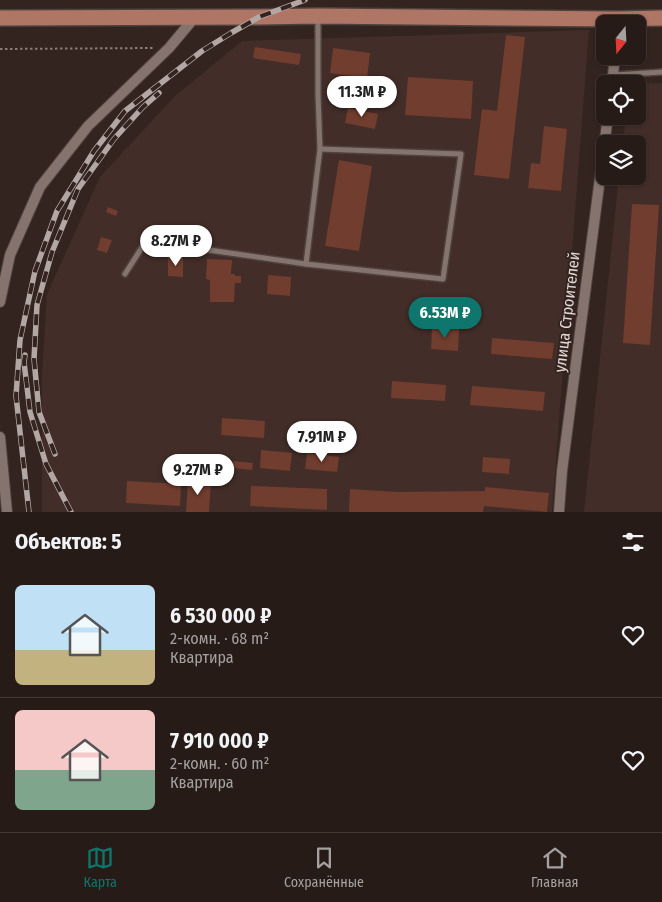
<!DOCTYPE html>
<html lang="ru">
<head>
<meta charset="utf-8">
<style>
	body { margin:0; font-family:"Fira Sans Condensed",sans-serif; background:#2e2420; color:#f1f3f6; height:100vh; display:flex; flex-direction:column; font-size:19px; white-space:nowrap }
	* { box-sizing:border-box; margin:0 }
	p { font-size:16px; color:#a4a1a1 }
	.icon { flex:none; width:28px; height:28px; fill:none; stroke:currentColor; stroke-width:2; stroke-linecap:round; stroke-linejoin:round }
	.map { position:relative; height:512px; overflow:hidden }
	.side { display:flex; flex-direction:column; background:#261b17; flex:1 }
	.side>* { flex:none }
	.needle { width:32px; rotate:198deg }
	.buttons { position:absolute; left:596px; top:15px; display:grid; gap:10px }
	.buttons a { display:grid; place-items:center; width:50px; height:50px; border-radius:8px; background:#261b17; box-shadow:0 1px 4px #0004,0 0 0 1px #423936; font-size:25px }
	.price { position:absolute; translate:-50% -42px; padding:0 11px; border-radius:18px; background:#fff; color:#222; font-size:16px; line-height:32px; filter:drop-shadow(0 1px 2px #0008) }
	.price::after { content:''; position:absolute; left:50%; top:30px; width:15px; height:11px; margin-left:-8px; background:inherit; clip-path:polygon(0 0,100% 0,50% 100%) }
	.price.on { background:#0f766e; color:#fff }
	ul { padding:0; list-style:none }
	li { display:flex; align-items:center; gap:15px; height:125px; padding:0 15px }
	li+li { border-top:1px solid #423936 }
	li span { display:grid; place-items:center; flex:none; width:140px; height:100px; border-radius:8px; color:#555 }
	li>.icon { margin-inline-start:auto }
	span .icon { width:60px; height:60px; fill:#fffc; stroke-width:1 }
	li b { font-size:21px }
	h2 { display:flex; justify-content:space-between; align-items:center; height:60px; padding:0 15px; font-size:21px }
	.menu { display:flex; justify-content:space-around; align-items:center; height:70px; border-top:1px solid #423936; background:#261b17; font-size:14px; color:#a4a1a1 }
	.menu a { display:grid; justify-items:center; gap:2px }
	.menu .on { color:#0f766e }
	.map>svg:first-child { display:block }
	.built { fill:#422d28 }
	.building { fill:#703d2e }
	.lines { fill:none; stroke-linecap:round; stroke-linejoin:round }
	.lane-casing { stroke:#4e423e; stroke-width:8 }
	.street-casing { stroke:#4e423e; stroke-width:12 }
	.primary-casing { stroke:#4e423e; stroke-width:18 }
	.path { stroke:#897c78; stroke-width:2; stroke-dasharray:2.5 2.5; stroke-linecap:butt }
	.lane { stroke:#85736d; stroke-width:5 }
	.street { stroke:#85736d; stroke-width:10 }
	.primary { stroke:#af7565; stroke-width:15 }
	.rail-casing { stroke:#b3a7a3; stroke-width:5.5 }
	.rail { stroke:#33241f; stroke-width:4; stroke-dasharray:11; stroke-linecap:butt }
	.labels { text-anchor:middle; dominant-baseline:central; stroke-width:4; stroke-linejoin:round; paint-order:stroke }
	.street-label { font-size:16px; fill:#e3d8d5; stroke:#33241f }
</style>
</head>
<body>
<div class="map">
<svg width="662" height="512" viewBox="0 0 662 512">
	<rect width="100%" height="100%" fill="#33241f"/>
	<g class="built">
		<polygon points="589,30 552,512 42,512 42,375 47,294 100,177 175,96 242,41"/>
		<polygon points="662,83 662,512 584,512 619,176 638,176 638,144 623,144 626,116 638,116 638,84 631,84"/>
	</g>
	<g class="building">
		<polygon points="506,35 525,37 509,179 474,175 482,109 497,111"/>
		<polygon points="255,47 301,54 299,65 253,58"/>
		<polygon points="333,48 370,53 367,78 330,73"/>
		<polygon points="408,77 473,81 471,119 405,115"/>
		<polygon points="348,108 378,114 375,129 345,123"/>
		<polygon points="544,126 567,129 561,191 528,188 531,163 540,164"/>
		<polygon points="339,160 372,166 359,251 325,246"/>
		<polygon points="632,204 659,205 650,345 623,343"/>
		<polygon points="108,207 118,211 116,216 106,212"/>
		<polygon points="101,237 112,240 107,253 97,250"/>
		<polygon points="168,257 183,257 183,277 168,276"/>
		<polygon points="207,259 232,260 231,274 235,274 235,276 241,276 241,283 235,283 234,302 210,302 210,280 206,279"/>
		<polygon points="268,275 291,277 290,296 267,294"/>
		<polygon points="432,327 459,328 458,351 431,349"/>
		<polygon points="492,338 554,343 552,359 491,354"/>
		<polygon points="392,381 446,385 445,401 391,398"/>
		<polygon points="472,386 545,392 543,411 470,405"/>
		<polygon points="222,418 265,421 264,438 221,435"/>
		<polygon points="261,450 292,453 290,471 260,468"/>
		<polygon points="307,453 339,457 337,472 305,469"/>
		<polygon points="483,457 510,459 509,474 482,472"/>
		<polygon points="233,461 253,463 252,470 233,468"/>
		<polygon points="188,480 211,482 209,512 186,512"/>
		<polygon points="127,481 181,484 180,506 126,503"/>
		<polygon points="251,486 327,489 327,510 250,506"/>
		<polygon points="485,487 549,493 547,512 484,506 483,512 349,512 350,489 398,492 485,491"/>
	</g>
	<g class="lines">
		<defs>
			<g id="lane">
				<polyline points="614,75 662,72"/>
				<polyline points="306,264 320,149 318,95 318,19"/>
				<polyline points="125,274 146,241 306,264 443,279 461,154 320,149"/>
			</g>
			<g id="street">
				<polyline points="612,84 615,56"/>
				<polyline points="0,302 10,255 40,187 88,126 169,48 195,17"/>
				<polyline points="0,437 7,512"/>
				<polyline points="559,512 562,471 608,116"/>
			</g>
			<polyline id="primary" points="0,18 259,17 318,16 617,19 662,18"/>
		</defs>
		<use href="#lane" class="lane-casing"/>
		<use href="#street" class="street-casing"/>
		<use href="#primary" class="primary-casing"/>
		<polyline class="path" points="0,49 153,48"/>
		<use href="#lane" class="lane"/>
		<use href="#street" class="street"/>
		<use href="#primary" class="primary"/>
		<defs>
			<g id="rail">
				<polyline points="25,355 24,362 30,412 46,464 71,512"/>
				<polyline points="55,454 39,412 34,359 37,305 52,252 78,189 114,139 143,107 159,93"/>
				<polyline points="29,512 16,396 20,340 35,271 57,211 94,151 125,111 202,51 231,33 259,17 305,0"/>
			</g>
		</defs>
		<use href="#rail" class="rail-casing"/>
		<use href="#rail" class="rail"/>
	</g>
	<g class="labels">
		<g class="street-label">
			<text transform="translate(567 312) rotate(-83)">улица Строителей</text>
		</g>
	</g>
</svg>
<div class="buttons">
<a><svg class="needle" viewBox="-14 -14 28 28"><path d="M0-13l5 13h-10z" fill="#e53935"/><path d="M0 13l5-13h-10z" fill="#a4a1a1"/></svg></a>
<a><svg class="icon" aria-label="locate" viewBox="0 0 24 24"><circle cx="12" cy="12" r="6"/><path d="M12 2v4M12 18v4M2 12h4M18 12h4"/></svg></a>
<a><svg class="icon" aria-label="layers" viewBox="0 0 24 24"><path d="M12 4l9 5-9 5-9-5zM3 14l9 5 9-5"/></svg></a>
</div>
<b class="price" style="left:362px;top:118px">11.3M ₽</b>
<b class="price" style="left:176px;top:267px">8.27M ₽</b>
<b class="price on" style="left:445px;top:339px">6.53M ₽</b>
<b class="price" style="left:322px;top:463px">7.91M ₽</b>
<b class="price" style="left:198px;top:496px">9.27M ₽</b>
</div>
<section class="side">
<h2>Объектов: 5<svg class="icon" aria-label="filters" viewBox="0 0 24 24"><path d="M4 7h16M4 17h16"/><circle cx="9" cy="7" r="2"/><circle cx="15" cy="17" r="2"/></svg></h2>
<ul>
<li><span style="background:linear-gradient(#bfe0f5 65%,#c2b280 0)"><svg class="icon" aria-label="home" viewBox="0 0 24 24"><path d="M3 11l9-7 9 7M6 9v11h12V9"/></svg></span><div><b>6 530 000 ₽</b><p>2-комн. · 68 m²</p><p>Квартира</p></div><svg class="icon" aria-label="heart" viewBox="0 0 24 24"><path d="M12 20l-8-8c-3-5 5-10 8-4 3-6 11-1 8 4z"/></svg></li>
<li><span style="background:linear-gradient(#f6c9c9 60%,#7fa58c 0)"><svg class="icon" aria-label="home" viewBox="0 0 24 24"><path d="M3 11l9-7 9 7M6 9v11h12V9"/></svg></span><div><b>7 910 000 ₽</b><p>2-комн. · 60 m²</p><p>Квартира</p></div><svg class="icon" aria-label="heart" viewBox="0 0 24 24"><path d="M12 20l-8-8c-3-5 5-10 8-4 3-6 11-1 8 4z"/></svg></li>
</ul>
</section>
<nav class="menu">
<a class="on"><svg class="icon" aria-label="map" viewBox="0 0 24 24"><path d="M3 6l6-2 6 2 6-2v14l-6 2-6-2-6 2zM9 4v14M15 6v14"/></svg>Карта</a>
<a><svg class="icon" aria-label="saved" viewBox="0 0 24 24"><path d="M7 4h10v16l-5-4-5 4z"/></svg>Сохранённые</a>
<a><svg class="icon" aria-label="home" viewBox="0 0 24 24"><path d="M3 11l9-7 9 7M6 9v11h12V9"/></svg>Главная</a>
</nav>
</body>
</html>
